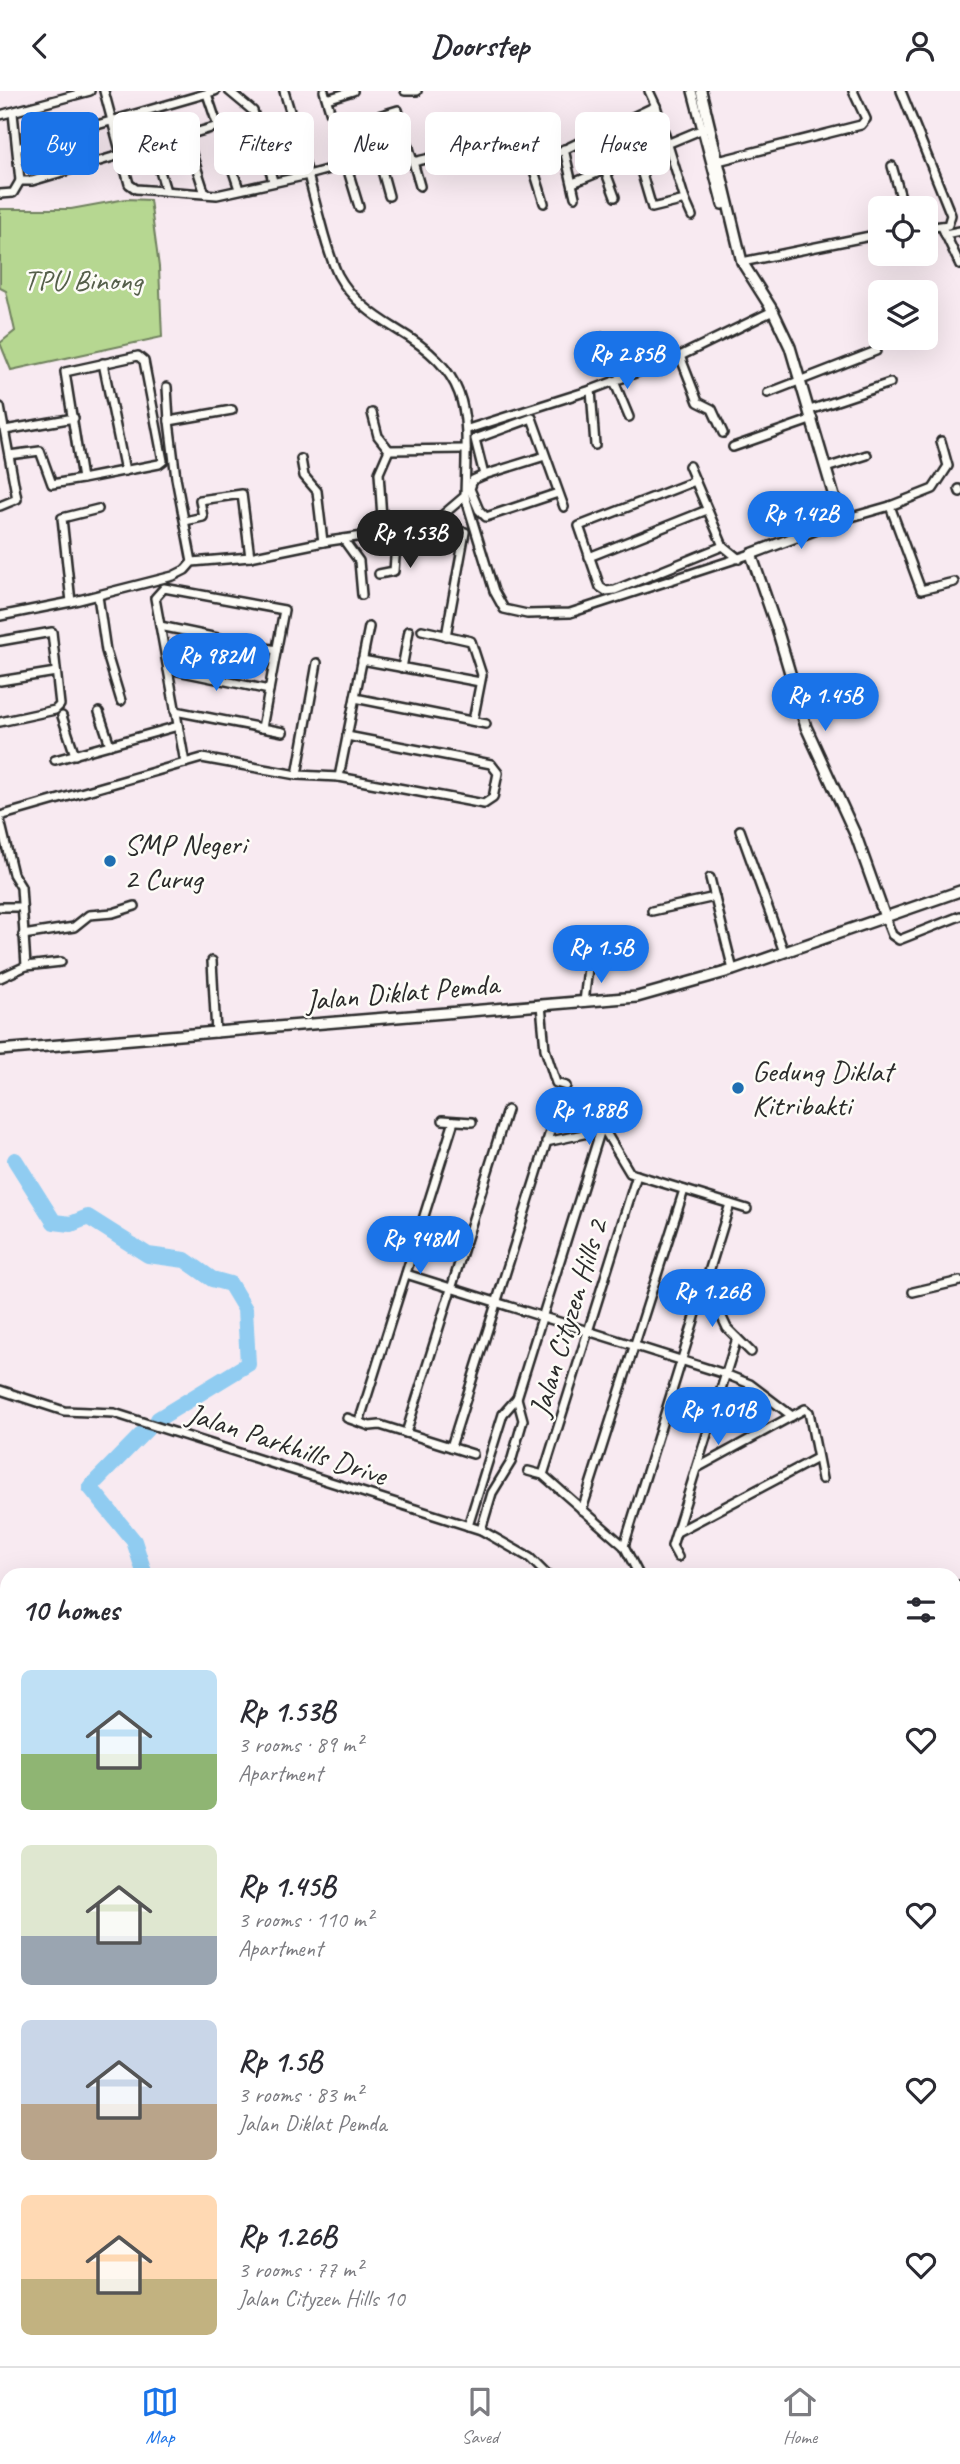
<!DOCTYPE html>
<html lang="en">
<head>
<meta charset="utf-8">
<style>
	body { margin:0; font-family:Caveat,sans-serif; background:#f2f2f3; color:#2b2b33; height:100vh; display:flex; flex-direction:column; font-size:26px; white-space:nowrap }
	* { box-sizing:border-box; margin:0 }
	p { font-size:23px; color:#7c7c81 }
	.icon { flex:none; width:38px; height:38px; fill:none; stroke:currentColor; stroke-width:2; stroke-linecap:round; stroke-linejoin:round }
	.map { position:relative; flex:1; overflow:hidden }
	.panel { position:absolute; left:0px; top:1477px; width:961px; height:798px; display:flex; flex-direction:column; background:#fff; border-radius:21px 21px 0 0; box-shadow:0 7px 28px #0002 }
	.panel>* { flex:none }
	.banner { position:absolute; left:21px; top:21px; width:919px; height:63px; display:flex; gap:14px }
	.buttons { position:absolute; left:868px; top:105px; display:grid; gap:14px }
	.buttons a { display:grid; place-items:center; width:70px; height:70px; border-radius:10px; background:#fff; box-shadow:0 7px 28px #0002; font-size:35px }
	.price { position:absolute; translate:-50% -60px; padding:0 16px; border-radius:24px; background:#1a73e8; color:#fff; font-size:23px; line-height:46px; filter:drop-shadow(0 2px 4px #0008) }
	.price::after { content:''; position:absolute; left:50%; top:42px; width:21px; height:16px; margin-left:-10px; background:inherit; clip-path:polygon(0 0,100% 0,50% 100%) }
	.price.on { background:#222; color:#fff }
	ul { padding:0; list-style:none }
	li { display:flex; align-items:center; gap:21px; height:175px; padding:0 21px }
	li span { display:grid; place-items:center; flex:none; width:196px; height:140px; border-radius:10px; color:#555 }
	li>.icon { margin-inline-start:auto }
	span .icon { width:84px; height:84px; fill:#fffc; stroke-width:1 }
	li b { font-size:30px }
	h2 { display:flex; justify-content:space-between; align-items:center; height:84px; padding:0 21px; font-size:30px }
	.chip { padding:0 24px; border-radius:10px; background:#fff; box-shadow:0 7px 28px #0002; font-size:24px; line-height:63px }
	.chip.on { background:#1a73e8; color:#fff }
	header { display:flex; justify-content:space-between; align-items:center; height:91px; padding:0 21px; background:#fff; font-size:32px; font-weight:800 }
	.tab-bar { display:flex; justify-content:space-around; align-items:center; height:98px; border-top:2px solid #e1e1e2; background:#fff; font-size:19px; color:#7c7c81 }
	.tab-bar a { display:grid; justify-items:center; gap:4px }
	.tab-bar .on { color:#1a73e8 }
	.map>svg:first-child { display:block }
	.green { fill:#b6d791; stroke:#70815e; stroke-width:2 }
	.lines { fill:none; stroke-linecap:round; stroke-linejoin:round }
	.river { stroke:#90ccf1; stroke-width:16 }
	.minor-casing { stroke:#2b2b2b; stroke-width:12 }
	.tertiary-casing { stroke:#2b2b2b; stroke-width:14 }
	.minor { stroke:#fdfcf7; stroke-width:7 }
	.tertiary { stroke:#fdfcf7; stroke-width:9 }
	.poi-dot { fill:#1f6fb2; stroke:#fdfcf7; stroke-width:2.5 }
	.labels { text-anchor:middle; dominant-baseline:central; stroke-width:5; stroke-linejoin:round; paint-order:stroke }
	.park-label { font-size:30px; fill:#555f4a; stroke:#fdfcf7 }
	.poi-label { font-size:30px; fill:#2b2b2b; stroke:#fdfcf7; text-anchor:start }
	.street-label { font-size:30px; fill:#2b2b2b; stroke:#fdfcf7 }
</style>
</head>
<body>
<header><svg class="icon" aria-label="back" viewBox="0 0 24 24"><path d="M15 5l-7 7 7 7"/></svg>Doorstep<svg class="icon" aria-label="person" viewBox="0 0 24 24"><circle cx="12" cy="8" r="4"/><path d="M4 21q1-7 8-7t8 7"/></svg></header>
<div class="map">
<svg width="960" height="2275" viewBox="0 0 960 2275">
	<rect width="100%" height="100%" fill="#f8eaf1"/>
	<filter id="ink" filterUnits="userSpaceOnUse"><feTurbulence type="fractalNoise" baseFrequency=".0143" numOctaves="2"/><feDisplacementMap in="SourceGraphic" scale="14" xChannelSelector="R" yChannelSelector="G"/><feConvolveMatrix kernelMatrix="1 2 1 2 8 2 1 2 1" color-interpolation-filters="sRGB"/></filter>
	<g filter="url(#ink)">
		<polygon class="green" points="126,108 150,109 159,176 162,246 11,279 0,252 15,240 6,200 0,197 0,118 71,118"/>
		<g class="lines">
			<g class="river">
				<polyline points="15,1069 54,1131 71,1133 88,1126 148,1164 185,1169 212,1188 230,1193 245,1218 248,1273 158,1328"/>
				<polyline points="145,1484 134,1450 90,1396 147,1338"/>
				<polyline points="0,1660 7,1655"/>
			</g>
			<defs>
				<g id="minor">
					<polyline points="104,0 129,93 136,98 217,104 308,84 409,56"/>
					<polyline points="229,0 253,20 273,90"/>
					<polyline points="324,0 359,116"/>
					<polyline points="405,0 417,0"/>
					<polyline points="649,0 656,15"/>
					<polyline points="692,0 722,114"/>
					<polyline points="901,0 951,124 948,134 926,137"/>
					<polyline points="207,3 239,98"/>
					<polyline points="327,8 353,0"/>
					<polyline points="13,22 20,90 32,90 218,35"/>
					<polyline points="0,24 90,0"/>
					<polyline points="336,38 398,19 420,95"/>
					<polyline points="219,39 255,26"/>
					<polyline points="186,44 205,103"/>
					<polyline points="152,54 166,100"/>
					<polyline points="17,57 215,0"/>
					<polyline points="564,58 575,106"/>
					<polyline points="378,65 389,105"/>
					<polyline points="718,70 861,34 866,28 853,0"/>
					<polyline points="413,71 478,56 503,56 532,73 536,72 656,15 685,109 652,117 637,66"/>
					<polyline points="532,73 544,112"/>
					<polyline points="892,75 904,117"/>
					<polyline points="605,79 615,106"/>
					<polyline points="573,92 703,38"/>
					<polyline points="0,103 13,102 20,90"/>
					<polyline points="685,109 692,125"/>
					<polyline points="942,136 960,174"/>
					<polyline points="945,143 960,140"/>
					<polyline points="742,171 880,143"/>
					<polyline points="604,246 622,287"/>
					<polygon points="138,265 144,270 163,370 159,373 82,388 65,281"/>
					<polyline points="680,265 698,311 712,318 723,342"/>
					<polyline points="103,272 125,380"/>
					<polyline points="614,290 629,326"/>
					<polyline points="167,296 169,330"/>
					<polyline points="591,299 595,354"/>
					<polyline points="768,302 876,260"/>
					<polyline points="0,316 17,408 0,415"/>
					<polyline points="810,319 890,292"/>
					<polyline points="372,322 378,345 389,359 379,382 383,442"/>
					<polyline points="468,338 591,299 680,265 773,220"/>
					<polyline points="5,339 74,327"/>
					<polyline points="733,356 813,328"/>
					<polyline points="389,359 466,358"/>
					<polyline points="9,364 40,360 52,393 82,388"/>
					<polyline points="301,368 304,385 317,400 323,451"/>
					<polyline points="689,375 723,455 739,468"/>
					<polyline points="826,377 867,364"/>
					<polyline points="484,384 545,365"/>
					<polyline points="695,390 579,435 600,496 606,500 615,499 723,455"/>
					<polyline points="959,398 960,401"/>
					<polyline points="558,402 486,426 479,419 470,398 473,389 484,384 475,348 532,327 564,416"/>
					<polyline points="465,405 494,500 504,518 527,523 570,522 751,463"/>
					<polyline points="890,415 921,499 954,491"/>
					<polyline points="841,429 890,415 933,398 948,375 941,350"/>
					<polyline points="185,430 203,426 200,409 242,403 250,466"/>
					<polyline points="343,448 359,470 362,504"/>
					<polyline points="589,466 707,419"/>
					<polyline points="192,471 176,387 169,330 232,319"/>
					<polyline points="379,483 394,480 397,440"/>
					<polyline points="98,505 106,560 121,610"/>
					<polyline points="71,511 62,427 98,418"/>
					<path d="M 0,525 L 71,511 L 173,485 L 185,479 L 192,471 L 250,466 L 323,451 L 423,436 L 438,428 L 465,405 C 467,322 475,285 396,238 C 373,224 351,208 338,184 C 328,163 323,140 317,118 C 307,79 296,39 284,0"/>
					<polyline points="160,535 276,559"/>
					<polyline points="422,539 471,550 482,584 473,630"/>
					<polyline points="446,545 465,441"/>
					<polyline points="0,550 52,541 60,614 55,619 0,631"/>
					<polyline points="362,569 480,591"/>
					<polyline points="402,577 409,540"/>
					<polyline points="168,578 269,599"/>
					<polyline points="0,590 56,581"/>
					<polyline points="355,607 486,633"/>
					<polyline points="175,620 283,641"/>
					<polyline points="99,621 110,654"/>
					<polyline points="62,625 75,664"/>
					<polyline points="55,669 178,635"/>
					<polyline points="185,672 155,507 164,497 284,519 262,637"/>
					<polyline points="297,684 317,572"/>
					<polyline points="339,686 369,536"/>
					<polyline points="0,725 202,667 297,684 339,686 484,713 493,707 498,682 491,673 347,645"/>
					<polyline points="0,729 13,783 21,796 26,875"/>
					<polyline points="740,739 784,861"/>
					<polyline points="710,787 733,879"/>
					<polyline points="0,816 21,816"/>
					<polyline points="652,820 715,806"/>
					<polyline points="885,826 892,844 899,849 960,825"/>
					<polyline points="23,844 74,836 89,824 113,822 135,815"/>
					<polyline points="212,870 216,942"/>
					<polyline points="0,887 26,875 61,871"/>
					<polyline points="584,911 588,877"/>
					<polyline points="541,914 545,958 556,992 566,995"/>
					<polyline points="443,1029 472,1031"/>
					<polyline points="602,1035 630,1082 747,1118"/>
					<polyline points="546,1051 593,1041 615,1025"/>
					<polyline points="406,1183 725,1283 750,1293 792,1325"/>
					<polyline points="706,1192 727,1237 751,1261"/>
					<polyline points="913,1201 960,1190"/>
					<polyline points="0,1299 64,1320 114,1322 481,1439 530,1467 547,1484"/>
					<polyline points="347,1327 370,1335 380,1334 473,1363"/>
					<polyline points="359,1331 454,1030"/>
					<polyline points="406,1342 507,1019"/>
					<polyline points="451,1356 553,1031"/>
					<polyline points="697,1377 805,1318 809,1321 822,1388"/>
					<polyline points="528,1380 543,1384 624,1455 639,1484"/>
					<polyline points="543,1384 637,1084"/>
					<polyline points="582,1419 684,1099"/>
					<polyline points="468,1435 503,1323 517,1307 602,1035"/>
					<polyline points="481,1439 492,1402 511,1371 523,1329 517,1307"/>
					<polyline points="677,1441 817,1367"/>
					<polyline points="624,1455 730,1113"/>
					<polyline points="678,1466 672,1455 737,1247"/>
					<polyline points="954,1499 960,1494"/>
					<polyline points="0,2265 7,2262"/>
					<polyline points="432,2275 432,2268"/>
					<polyline points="515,2275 522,2268"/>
				</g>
				<g id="tertiary">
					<polyline points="701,0 742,171 773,220 790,256 841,429 751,463 777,538 806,636 856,745 885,826"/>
					<polyline points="0,959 637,906 733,879 960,800"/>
				</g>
			</defs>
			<use href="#minor" class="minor-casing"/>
			<use href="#tertiary" class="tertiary-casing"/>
			<use href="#minor" class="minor"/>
			<use href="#tertiary" class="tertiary"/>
		</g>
	</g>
	<g class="poi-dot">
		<circle cx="110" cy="770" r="7"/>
		<circle cx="738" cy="997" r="7"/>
	</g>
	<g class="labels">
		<g class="park-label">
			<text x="83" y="189">TPU Binong</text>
		</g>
		<g class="poi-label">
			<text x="124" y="753">SMP Negeri<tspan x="124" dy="34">2 Curug</tspan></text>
			<text x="752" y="980">Gedung Diklat<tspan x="752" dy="34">Kitribakti</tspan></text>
		</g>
		<g class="street-label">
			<text transform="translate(402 901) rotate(-5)">Jalan Diklat Pemda</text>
			<text transform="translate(568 1227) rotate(-73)">Jalan Cityzen Hills 2</text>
			<text transform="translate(287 1353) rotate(18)">Jalan Parkhills Drive</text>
		</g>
	</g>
</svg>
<div class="buttons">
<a><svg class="icon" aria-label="locate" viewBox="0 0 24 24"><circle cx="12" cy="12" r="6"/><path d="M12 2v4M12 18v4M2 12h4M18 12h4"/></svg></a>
<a><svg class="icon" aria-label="layers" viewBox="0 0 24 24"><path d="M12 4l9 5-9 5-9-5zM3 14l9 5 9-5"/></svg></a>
</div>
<b class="price" style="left:627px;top:300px">Rp 2.85B</b>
<b class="price" style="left:801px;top:460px">Rp 1.42B</b>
<b class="price on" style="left:410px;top:479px">Rp 1.53B</b>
<b class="price" style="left:216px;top:602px">Rp 982M</b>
<b class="price" style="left:825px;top:642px">Rp 1.45B</b>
<b class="price" style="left:601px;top:894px">Rp 1.5B</b>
<b class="price" style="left:589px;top:1056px">Rp 1.88B</b>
<b class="price" style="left:420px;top:1185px">Rp 948M</b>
<b class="price" style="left:712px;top:1238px">Rp 1.26B</b>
<b class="price" style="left:718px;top:1356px">Rp 1.01B</b>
<div class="banner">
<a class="chip on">Buy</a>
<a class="chip">Rent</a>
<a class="chip">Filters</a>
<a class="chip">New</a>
<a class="chip">Apartment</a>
<a class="chip">House</a>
</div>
<section class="panel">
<h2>10 homes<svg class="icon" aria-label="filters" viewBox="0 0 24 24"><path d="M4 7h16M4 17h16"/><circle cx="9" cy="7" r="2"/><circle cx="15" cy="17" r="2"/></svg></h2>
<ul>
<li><span style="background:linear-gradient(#bfe0f5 60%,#8fb573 0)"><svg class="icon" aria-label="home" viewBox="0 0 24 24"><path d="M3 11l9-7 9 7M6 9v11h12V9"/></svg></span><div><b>Rp 1.53B</b><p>3 rooms · 89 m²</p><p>Apartment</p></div><svg class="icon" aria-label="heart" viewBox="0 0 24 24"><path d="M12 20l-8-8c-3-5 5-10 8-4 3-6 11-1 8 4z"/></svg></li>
<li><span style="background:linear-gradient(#dfe7d0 65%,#9aa5b1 0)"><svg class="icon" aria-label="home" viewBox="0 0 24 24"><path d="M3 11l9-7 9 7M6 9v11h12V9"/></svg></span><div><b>Rp 1.45B</b><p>3 rooms · 110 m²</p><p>Apartment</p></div><svg class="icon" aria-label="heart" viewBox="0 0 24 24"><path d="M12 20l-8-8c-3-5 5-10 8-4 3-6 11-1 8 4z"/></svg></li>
<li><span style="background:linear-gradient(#c9d6e8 60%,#b9a48a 0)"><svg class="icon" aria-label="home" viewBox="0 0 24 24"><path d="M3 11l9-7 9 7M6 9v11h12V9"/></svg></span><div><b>Rp 1.5B</b><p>3 rooms · 83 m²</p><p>Jalan Diklat Pemda</p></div><svg class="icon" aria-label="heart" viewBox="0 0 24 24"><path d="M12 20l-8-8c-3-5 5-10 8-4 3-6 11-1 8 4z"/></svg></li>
<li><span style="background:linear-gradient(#ffd9b3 60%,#c2b280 0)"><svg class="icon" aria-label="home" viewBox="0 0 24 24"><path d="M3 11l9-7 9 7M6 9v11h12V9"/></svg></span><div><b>Rp 1.26B</b><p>3 rooms · 77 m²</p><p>Jalan Cityzen Hills 10</p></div><svg class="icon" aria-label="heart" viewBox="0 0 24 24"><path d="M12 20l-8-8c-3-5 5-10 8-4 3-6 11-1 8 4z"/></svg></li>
</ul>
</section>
</div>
<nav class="tab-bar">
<a class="on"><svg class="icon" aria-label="map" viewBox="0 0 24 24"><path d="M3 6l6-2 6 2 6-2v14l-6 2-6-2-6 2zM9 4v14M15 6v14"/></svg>Map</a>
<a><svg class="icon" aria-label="saved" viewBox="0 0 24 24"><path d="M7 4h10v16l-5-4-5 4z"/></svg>Saved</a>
<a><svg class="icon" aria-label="home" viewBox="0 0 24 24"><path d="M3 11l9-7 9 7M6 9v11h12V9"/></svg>Home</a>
</nav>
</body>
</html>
